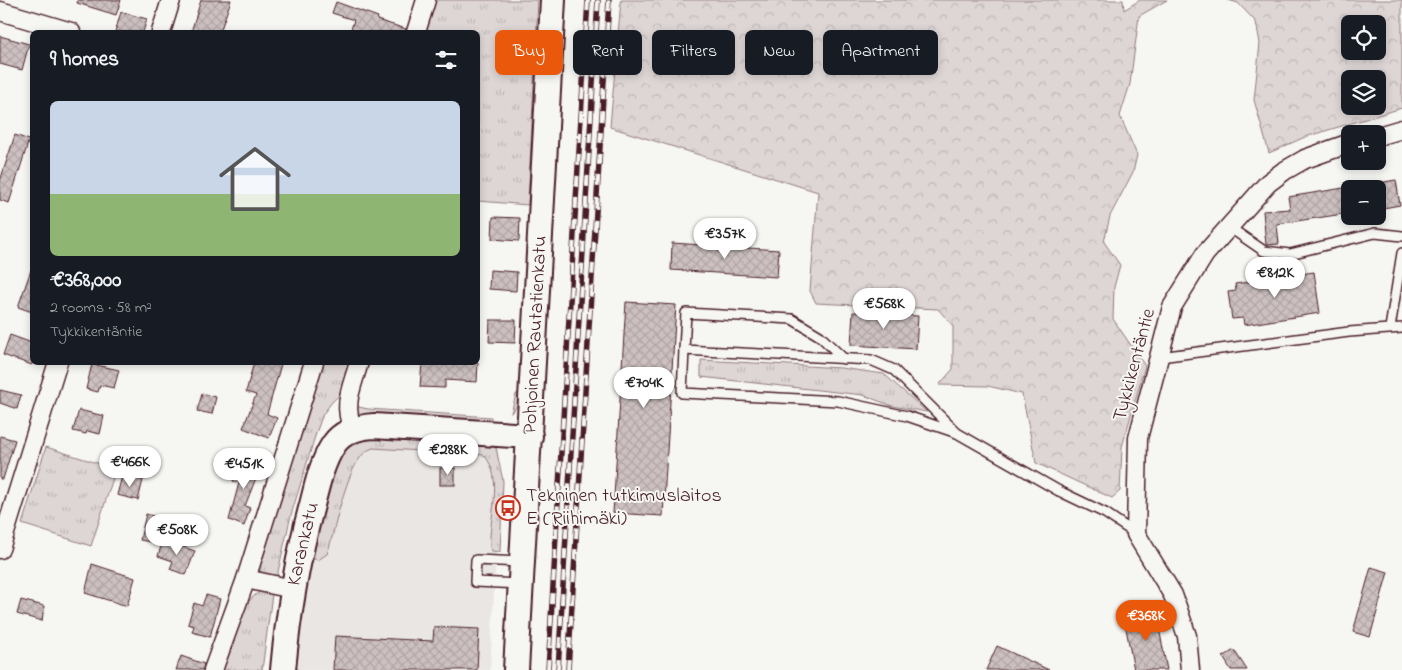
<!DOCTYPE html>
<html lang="en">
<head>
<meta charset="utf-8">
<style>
	body { margin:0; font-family:"Indie Flower",sans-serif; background:#20242c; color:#f1f3f6; height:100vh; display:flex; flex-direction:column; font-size:19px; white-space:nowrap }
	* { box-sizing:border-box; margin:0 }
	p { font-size:16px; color:#9ea1a6 }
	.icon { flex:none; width:28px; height:28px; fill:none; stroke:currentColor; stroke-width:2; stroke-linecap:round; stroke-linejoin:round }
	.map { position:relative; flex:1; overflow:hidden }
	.panel { position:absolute; left:30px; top:30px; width:450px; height:335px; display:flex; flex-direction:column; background:#171b24; border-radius:8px; box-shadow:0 2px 8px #0003 }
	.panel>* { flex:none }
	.banner { position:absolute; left:495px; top:30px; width:475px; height:45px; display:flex; gap:10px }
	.tools { position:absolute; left:1341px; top:15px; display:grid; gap:10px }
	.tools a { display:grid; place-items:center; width:45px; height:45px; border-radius:8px; background:#171b24; box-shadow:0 2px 8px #0003; font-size:25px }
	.price { position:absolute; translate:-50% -42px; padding:0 11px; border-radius:18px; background:#fff; color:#222; font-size:16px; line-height:32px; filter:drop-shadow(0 1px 2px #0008) }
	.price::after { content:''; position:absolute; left:50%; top:30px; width:15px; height:11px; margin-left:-8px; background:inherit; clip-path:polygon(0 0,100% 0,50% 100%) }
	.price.current { background:#ea580c; color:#fff }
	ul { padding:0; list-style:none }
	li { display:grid; align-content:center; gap:10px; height:265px; padding:0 20px }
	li+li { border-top:1px solid #363941 }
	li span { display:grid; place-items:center; height:155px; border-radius:8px; color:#555 }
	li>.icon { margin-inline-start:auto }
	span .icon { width:90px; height:90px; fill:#fffc; stroke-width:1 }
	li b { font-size:21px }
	h2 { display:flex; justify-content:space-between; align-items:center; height:60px; padding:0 20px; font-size:21px }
	.chip { padding:0 18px; border-radius:8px; background:#171b24; box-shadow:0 2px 8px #0003; font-size:18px; line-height:45px }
	.chip.current { background:#ea580c; color:#fff }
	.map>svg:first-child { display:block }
	.built { fill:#e9e6e3 }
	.grass { fill:url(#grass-tufts); stroke:#947a80 }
	.forest { fill:url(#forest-crowns); stroke:#947a80; fill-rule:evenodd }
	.building { fill:url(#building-cross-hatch); stroke:#4a1f2b }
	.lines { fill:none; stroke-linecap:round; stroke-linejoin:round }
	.lane-casing { stroke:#4a1f2b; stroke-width:12 }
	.street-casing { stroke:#4a1f2b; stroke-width:21 }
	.secondary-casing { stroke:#4a1f2b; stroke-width:28 }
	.lane { stroke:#f6f6f2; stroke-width:9 }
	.street { stroke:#f6f6f2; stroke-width:18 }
	.secondary { stroke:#f6f6f2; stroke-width:24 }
	.rail-casing { stroke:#4a1f2b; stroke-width:5.5 }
	.rail { stroke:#f6f6f2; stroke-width:4; stroke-dasharray:11; stroke-linecap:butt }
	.labels { text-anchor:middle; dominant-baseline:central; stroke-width:4; stroke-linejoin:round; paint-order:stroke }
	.street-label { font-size:20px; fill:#4a1f2b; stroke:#f6f6f2 }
	.poi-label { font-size:20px; fill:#4a1f2b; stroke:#f6f6f2; text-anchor:start }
</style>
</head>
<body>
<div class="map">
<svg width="1402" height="670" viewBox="0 0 1402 670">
	<defs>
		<pattern id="grass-tufts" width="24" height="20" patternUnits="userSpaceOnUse" patternTransform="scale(1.25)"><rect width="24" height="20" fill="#ddd6d5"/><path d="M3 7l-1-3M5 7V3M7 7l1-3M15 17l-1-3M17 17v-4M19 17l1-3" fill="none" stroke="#bfb7b7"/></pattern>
		<pattern id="forest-crowns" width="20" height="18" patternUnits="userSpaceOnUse" patternTransform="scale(1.25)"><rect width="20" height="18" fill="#ddd6d5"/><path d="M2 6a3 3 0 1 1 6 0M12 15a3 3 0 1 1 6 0" fill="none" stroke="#bfb7b7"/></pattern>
		<pattern id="building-cross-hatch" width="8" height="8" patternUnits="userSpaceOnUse" patternTransform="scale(1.25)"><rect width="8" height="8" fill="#ccc1c0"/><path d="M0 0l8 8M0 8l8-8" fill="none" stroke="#b1a5a5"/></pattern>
	</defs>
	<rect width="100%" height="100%" fill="#f6f6f2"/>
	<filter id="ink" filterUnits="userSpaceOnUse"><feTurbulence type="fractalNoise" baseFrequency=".02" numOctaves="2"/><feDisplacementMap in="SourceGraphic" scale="10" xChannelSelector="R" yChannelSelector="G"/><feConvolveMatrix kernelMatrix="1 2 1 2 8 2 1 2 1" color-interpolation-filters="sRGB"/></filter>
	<g filter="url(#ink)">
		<polygon class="built" points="364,435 498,448 500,476 490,670 291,670 309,546"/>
		<g class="grass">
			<polygon points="432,0 538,0 528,205 478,201 478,32 422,32"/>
			<polygon points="701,360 841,368 884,374 927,412 892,406 863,395 701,377"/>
			<path d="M 322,363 L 353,363 L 344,391 L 332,402 L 323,414 L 316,433 L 291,515 L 277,576 C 269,579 265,576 259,570 L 259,562 Z"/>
			<polygon points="524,393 521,401 511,413 516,394"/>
			<polygon points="349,405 368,409 491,417 491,421 467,423 359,420"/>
			<path d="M 367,435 L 489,445 L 496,448 L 503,481 L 500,552 L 492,551 L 490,547 C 488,520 505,478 484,455 L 373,448 C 347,454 336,530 327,554 L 318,560 L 310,558 L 308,555 L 339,453 Z"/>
			<polygon points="46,447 116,469 91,546 22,524"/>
			<path d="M 261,591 L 272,594 L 262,670 L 223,670 C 231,645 237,604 261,591 Z"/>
		</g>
		<g class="forest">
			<polygon points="621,0 1123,0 1124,10 1140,0 1167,0 1139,16 1130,84 1120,116 1137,155 1133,172 1110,216 1104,242 1120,265 1114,287 1113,319 1145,366 1122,447 1120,491 1112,498 1036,463 1022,394 988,386 939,385 953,369 953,326 938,309 816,303 810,291 818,192 610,127"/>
			<path d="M 1228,0 L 1402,0 L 1402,108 L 1305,137 L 1269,153 L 1254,100 L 1260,43 L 1256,22 L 1238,3 ZM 1350,24 L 1378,24 L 1378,51 L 1350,51 ZM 1350,79 L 1378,79 L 1378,106 L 1350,106 Z"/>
		</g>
		<g class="building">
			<polygon points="78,0 121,0 116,15 77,3"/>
			<polygon points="201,0 231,0 220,32 191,32"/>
			<polygon points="336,2 378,17 377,20 406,29 406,32 350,32 354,20 332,13"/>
			<polygon points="121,12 147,19 143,32 115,32"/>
			<polygon points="0,36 29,44 22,70 0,64"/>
			<polygon points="15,135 29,140 9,203 0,200 0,181"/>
			<polygon points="1396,180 1400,205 1378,209 1378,183"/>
			<polygon points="1350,187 1350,213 1277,224 1279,244 1266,245 1263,211 1290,209 1288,197"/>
			<polygon points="493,217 520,218 519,241 492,239"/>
			<polygon points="672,243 779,250 777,277 671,270"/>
			<polygon points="31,270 32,271 32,312 18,307"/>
			<polygon points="490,270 517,272 516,291 489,289"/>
			<polygon points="1314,272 1320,313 1244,325 1243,318 1232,319 1228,292 1236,291 1235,284"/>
			<polygon points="626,302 676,305 663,516 613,513"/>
			<polygon points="853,312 918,316 916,349 851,345"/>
			<polygon points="490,320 516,320 515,343 489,342"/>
			<polygon points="10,335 32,343 32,365 3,355"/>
			<polygon points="254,362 281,364 267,414 277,418 269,438 243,428 256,395 246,392"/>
			<polygon points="422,362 478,362 477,382 445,380 445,388 420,387"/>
			<polygon points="92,364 119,370 114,388 100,385 98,392 86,389"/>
			<polygon points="0,390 21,395 17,409 0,403"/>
			<polygon points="202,394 216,397 212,414 197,411"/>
			<polygon points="79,410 104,416 100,434 87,431 86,434 73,431"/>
			<polygon points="0,436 15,440 3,479 0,479"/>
			<polygon points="241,458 261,465 245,506 250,508 244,526 229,520 239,483 233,481"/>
			<rect x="440" y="468" width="15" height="17"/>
			<polygon points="122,476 143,480 138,500 117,495"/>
			<polygon points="146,514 157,517 151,542 140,540"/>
			<polygon points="163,540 195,551 186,575 170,569 173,561 158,556"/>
			<polygon points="92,564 135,578 127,606 85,593"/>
			<polygon points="1371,567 1388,572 1370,637 1353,632"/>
			<polygon points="206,595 220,599 210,637 192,632 194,626 188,624 194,603 202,606"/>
			<polygon points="21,600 44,606 42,621 17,614"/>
			<polygon points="1156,612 1167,670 1134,670 1124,618"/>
			<polygon points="434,627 479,629 477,670 333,670 335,636 433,641"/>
			<polygon points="997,646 1049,670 986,670"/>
			<polygon points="1234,650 1247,670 1231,670 1223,657"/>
			<polygon points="181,656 204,664 203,670 176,670"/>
		</g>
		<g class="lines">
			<defs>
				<g id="lane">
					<polyline points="1229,227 1264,251 1290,254 1375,233 1402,236"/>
					<polyline points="1390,328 1402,253"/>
					<polyline points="684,350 686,313 792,319 820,336 844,359"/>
					<polyline points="1160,357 1349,332 1402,328"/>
					<polyline points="957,433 894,370 871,360 684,350 682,393 838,401 907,416 957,433 1059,491 1105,513 1136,534"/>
					<polyline points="521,584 475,582 476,560 522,562"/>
				</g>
				<g id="street">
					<polyline points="0,11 71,32"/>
					<polyline points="161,32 171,0"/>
					<polyline points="416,32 426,0"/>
					<polyline points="1378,136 1402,129"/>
					<path d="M 353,430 C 342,403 352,388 359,362"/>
					<polyline points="0,549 58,362"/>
					<polyline points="246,579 293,589"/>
					<polyline points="213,670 246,579 314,362"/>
					<polyline points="1190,670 1187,636 1173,595 1136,534 1138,438 1172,307 1205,254 1268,183 1284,171 1305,159 1350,143"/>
				</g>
				<g id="secondary">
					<path d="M 283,670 C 288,614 297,560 312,505 C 317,485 322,462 334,444 C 343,431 359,427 374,426 L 530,436"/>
					<polyline points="516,670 553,0"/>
				</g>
			</defs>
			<use href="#lane" class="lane-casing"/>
			<use href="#street" class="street-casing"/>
			<use href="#secondary" class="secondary-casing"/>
			<use href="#lane" class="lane"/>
			<use href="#street" class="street"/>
			<use href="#secondary" class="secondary"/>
			<defs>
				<g id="rail">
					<polyline points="548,670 588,0"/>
					<polyline points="558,670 598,0"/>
					<polyline points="568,670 609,0"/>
				</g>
			</defs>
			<use href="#rail" class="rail-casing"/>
			<use href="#rail" class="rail"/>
		</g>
	</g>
	<defs>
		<symbol id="bus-ring" viewBox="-11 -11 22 22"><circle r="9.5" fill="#f6f6f2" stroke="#c8321e" stroke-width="1.5"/><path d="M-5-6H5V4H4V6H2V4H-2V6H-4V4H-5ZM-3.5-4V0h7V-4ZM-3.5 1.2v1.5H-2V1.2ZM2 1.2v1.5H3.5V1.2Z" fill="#c8321e"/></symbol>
	</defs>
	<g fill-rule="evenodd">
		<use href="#bus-ring" x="494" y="494" width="28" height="28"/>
	</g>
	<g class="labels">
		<g class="street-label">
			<text transform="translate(536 335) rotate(-87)">Pohjoinen Rautatienkatu</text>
			<text transform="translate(1135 365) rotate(-75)">Tykkikentäntie</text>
			<text transform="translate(304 544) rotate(-77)">Karankatu</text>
		</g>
		<g class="poi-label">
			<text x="526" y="496">Tekninen tutkimuslaitos<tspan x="526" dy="23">E (Riihimäki)</tspan></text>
		</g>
	</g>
</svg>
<div class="tools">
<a><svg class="icon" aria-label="locate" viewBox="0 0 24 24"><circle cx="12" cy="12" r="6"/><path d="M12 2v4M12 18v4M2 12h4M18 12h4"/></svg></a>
<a><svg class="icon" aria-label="layers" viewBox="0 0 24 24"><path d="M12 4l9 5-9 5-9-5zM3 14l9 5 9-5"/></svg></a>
<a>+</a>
<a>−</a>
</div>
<b class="price" style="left:725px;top:260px">€357K</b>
<b class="price" style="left:1275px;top:299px">€812K</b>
<b class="price" style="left:884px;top:330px">€568K</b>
<b class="price" style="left:644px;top:409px">€704K</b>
<b class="price" style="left:448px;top:476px">€288K</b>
<b class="price" style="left:130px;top:488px">€466K</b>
<b class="price" style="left:244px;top:490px">€451K</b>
<b class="price" style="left:177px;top:556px">€508K</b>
<b class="price current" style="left:1146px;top:642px">€368K</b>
<div class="banner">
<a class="chip current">Buy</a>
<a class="chip">Rent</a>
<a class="chip">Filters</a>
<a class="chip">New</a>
<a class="chip">Apartment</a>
</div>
<section class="panel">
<h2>9 homes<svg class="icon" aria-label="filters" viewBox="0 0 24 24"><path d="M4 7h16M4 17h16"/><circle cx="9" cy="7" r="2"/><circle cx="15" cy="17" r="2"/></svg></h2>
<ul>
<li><span style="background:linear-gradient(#c9d6e8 60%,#8fb573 0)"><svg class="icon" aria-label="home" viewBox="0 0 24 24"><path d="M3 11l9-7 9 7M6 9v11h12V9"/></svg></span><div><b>€368,000</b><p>2 rooms · 58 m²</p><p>Tykkikentäntie</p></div></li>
</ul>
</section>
</div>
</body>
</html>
